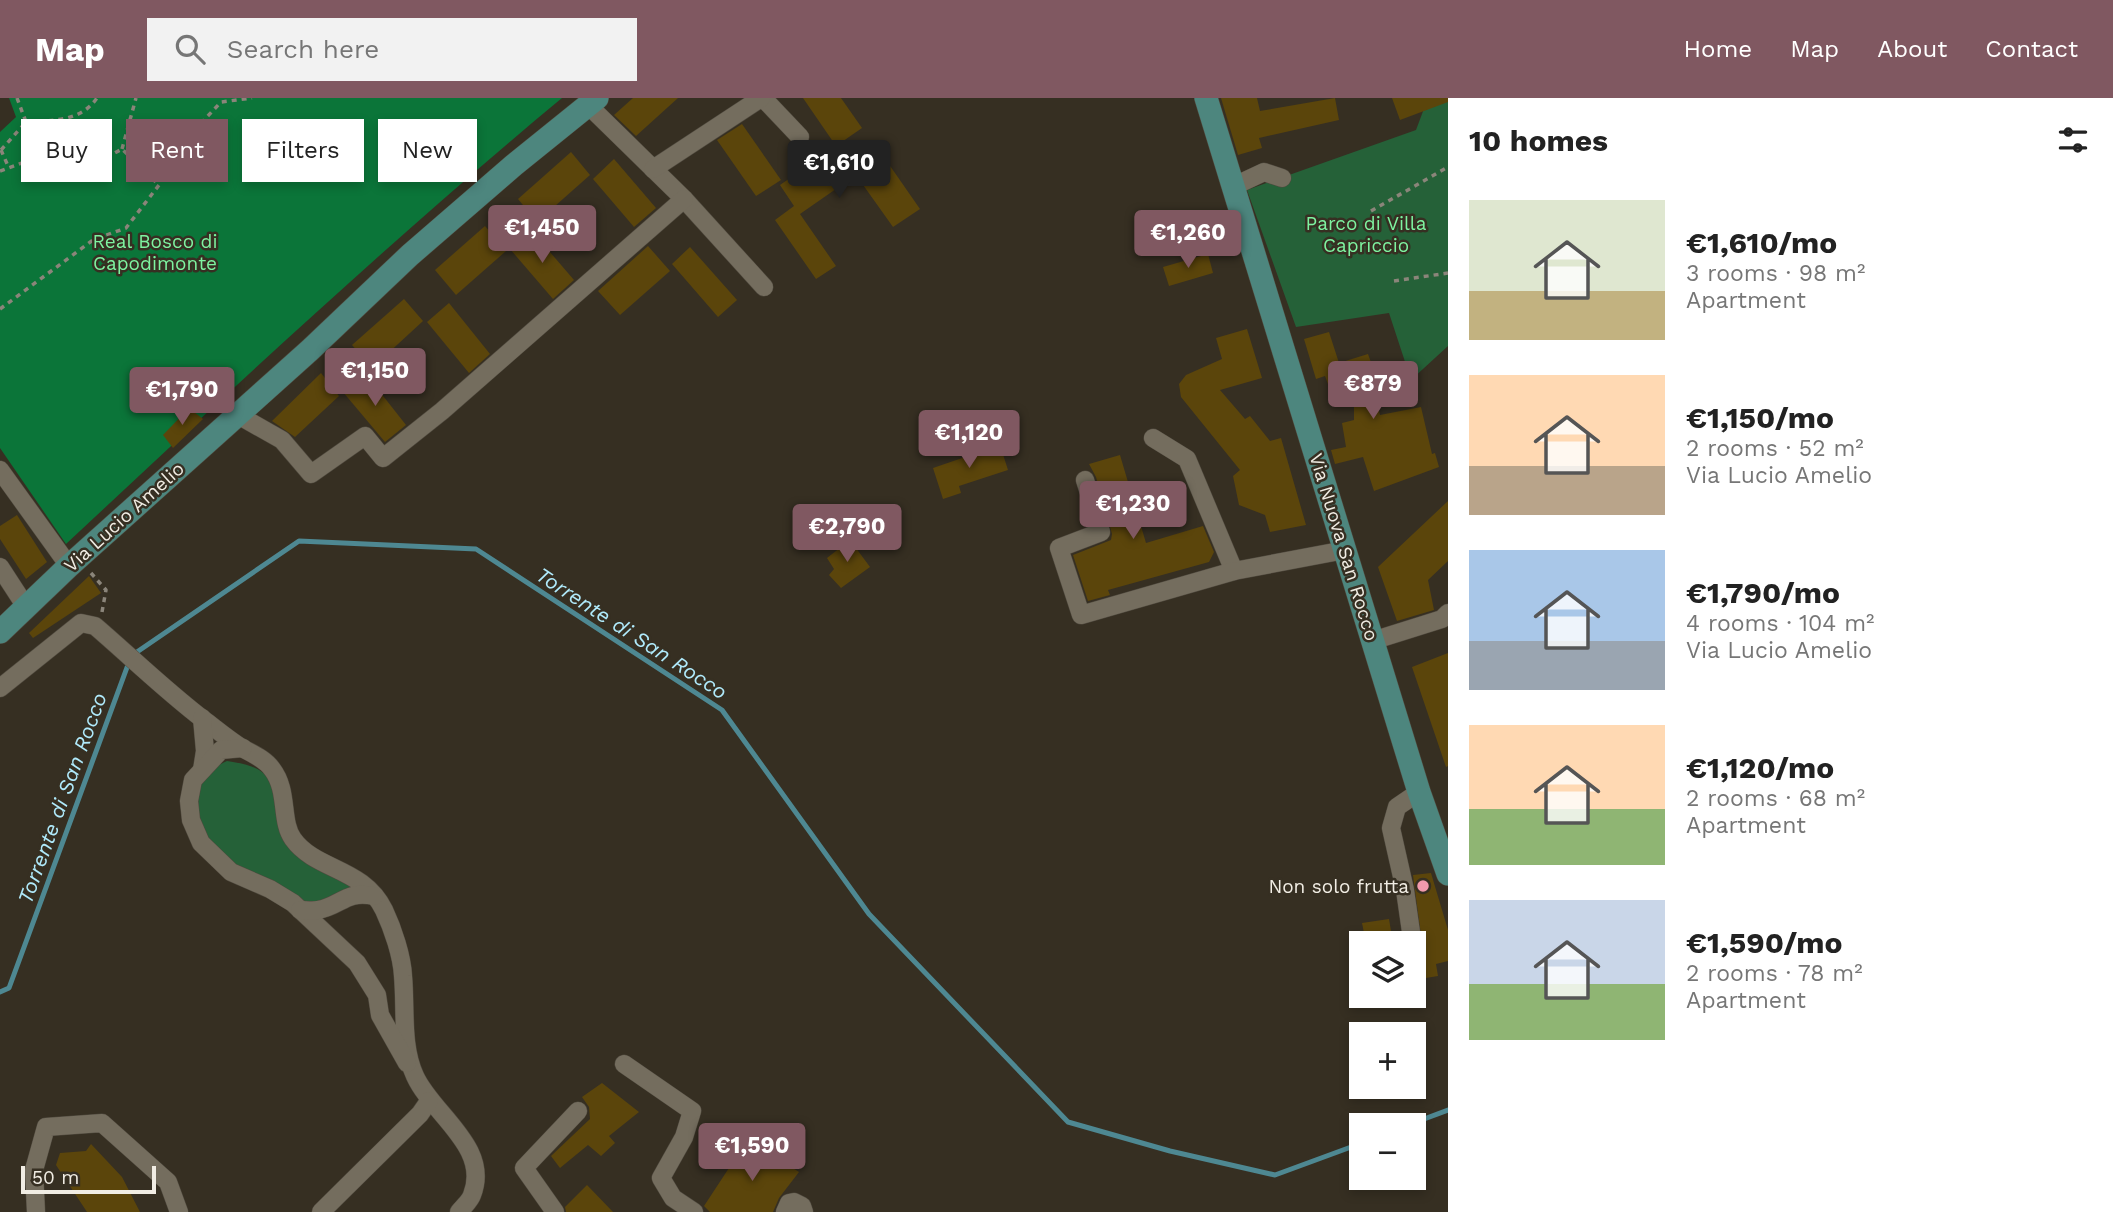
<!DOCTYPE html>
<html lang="en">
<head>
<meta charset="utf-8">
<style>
	body { margin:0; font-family:"Work Sans",sans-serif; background:#f2f2f2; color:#222; height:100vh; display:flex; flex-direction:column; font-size:26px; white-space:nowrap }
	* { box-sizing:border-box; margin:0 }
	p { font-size:23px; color:#767676 }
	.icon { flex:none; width:38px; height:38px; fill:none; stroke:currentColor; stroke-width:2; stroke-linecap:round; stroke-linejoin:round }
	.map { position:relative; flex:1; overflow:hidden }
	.side { display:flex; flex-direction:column; background:#fff; width:665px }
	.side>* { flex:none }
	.guide { position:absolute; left:21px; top:21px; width:665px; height:63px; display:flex; gap:14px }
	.controls { position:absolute; left:1349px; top:833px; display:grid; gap:14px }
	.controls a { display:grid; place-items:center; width:77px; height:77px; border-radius:0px; background:#fff; box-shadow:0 4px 10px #0003; font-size:35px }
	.scale { position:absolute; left:21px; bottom:18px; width:135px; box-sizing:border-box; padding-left:7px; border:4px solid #f1ede4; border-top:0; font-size:19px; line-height:24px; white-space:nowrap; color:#f1ede4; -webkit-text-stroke:5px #362f22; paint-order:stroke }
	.price { position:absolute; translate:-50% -60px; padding:0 16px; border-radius:7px; background:#805861; color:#fff; font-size:23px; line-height:46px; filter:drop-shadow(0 2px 4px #0008) }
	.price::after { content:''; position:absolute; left:50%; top:42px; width:21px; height:16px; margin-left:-10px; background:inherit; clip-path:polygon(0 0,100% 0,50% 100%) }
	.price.selected { background:#222; color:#fff }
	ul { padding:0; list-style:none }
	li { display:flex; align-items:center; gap:21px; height:175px; padding:0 21px }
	li span { display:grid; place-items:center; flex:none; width:196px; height:140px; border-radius:0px; color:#555 }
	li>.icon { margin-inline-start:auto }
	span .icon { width:84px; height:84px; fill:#fffc; stroke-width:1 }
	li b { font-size:30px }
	h2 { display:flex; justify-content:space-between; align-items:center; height:84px; padding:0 21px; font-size:30px }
	.chip { padding:0 24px; border-radius:0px; background:#fff; box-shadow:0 4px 10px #0003; font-size:24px; line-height:63px }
	.chip.selected { background:#805861; color:#fff }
	header { display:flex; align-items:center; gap:42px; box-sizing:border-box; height:98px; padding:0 35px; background:#805861; color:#fff }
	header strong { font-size:33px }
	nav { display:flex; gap:38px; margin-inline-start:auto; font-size:24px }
	.search { width:490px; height:63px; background:#f2f2f2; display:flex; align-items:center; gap:18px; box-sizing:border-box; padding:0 24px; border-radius:0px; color:#767676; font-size:26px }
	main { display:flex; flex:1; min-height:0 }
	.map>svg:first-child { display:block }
	.green { fill:#256138 }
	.forest { fill:#0b7539 }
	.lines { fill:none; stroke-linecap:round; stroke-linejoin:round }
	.stream { stroke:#4e8892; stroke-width:5 }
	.building { fill:#5b450b }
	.minor-casing { stroke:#504a3f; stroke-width:19 }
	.major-casing { stroke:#504a3f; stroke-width:24 }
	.path { stroke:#8b857a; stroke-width:3.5; stroke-dasharray:5 5; stroke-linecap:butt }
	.minor { stroke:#746d5e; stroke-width:18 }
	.major { stroke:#4d867e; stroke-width:23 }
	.poi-dot { fill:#f29aad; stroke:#362f22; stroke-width:2.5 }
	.labels { text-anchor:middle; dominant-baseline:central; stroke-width:5; stroke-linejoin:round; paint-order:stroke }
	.park-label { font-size:19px; fill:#7ef3a0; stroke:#362f22 }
	.street-label { font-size:19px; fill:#f1ede4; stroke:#362f22 }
	.poi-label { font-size:19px; fill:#f1ede4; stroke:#362f22; text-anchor:end }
	.water-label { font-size:21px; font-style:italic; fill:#b0eafb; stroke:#362f22 }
</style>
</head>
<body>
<header>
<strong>Map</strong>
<div class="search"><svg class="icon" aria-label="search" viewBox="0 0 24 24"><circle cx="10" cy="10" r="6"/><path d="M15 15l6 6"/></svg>Search here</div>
<nav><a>Home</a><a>Map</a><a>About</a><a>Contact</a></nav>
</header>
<main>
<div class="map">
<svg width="1448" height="1114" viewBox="0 0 1448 1114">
	<rect width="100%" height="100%" fill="#362f22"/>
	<g class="green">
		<polygon points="1448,0 1448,248 1411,282 1389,215 1296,229 1247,92 1416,32 1425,8"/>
		<path d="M 227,663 C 278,670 273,686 281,731 L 357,792 L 311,808 C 281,792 203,759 196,723 C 195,717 197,708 197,701 C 199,677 206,673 227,663 Z"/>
	</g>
	<path class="forest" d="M 9,0 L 562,0 C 391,142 229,294 66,446 L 0,350 L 0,34 L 16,19 Z"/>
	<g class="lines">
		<g class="stream">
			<polyline points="134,556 299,443 476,451 722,612 869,816 1068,1024 1170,1053 1275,1077 1362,1045"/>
			<polyline points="0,894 9,890 129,564"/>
			<polyline points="1408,1027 1448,1012"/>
		</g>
	</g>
	<g class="building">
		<polygon points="633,0 678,0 636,38 614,17"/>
		<polygon points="803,0 841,0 862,30 836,48"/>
		<polygon points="1221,0 1257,0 1260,13 1335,0 1339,22 1259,40 1262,50 1238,57"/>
		<polygon points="1392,0 1448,0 1448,4 1400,22"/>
		<polygon points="742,26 781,82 756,98 717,42"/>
		<polygon points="836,48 852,70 879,52 920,111 893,129 856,77 800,116 836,168 816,181 775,122 794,108 780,87"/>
		<polygon points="571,54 590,77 537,124 518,101"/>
		<polygon points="614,61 656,110 634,129 593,81"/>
		<polygon points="485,128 506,153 456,197 435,172"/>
		<polygon points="531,132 574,182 553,201 510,151"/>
		<polygon points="648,148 670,173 620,217 598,193"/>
		<polygon points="690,149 737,202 718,219 672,166"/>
		<polygon points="1208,156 1213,175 1169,188 1163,169"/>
		<polygon points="404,201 423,223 372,270 352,247"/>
		<polygon points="449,205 490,256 469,275 427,224"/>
		<polygon points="1247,231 1262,280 1220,292 1245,321 1250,318 1270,343 1281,340 1306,427 1270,434 1265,417 1239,407 1233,378 1240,372 1181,299 1179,286 1186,277 1222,261 1216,240"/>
		<polygon points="1329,234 1339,265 1368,256 1378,284 1372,285 1380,317 1421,309 1432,356 1435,355 1439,369 1374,393 1363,359 1335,366 1331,352 1346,349 1342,325 1354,322 1354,291 1332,297 1325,278 1316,281 1304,241"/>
		<polygon points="321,275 339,298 295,339 272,323"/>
		<polygon points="365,275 406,327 385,344 343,294"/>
		<polygon points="189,310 203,321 173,350 163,337"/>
		<polygon points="1000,347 1008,372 959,388 961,395 943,401 933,370"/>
		<polygon points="1120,357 1146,445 1203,428 1214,454 1209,464 1108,492 1110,497 1088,503 1073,457 1111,442 1112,436 1096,379 1089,366"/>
		<polygon points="1448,403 1448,463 1428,482 1434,512 1397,523 1378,469"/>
		<polygon points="17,417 47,464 26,481 0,441 0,428"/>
		<polygon points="850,442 870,469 841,490 829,477 834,471 827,460"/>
		<polygon points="89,478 101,495 33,540 29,535"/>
		<polygon points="1448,555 1448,668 1446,669 1412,569"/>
		<polygon points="1431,775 1448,832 1448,863 1436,866 1438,878 1414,882 1414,848 1422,845 1413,777"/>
		<polygon points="1389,821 1393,845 1366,845 1362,825"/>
		<polygon points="602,985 639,1014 609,1038 615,1045 601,1058 588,1047 560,1070 551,1058 590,1021 589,1009 582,999"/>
		<polygon points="748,1041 799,1074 779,1100 773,1114 710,1114 704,1108"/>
		<polygon points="91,1046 122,1079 140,1114 87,1114 56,1067 60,1055 86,1053"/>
		<polygon points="587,1087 613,1114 566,1114 565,1109"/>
	</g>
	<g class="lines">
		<defs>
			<g id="minor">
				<polyline points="763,0 800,39"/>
				<polyline points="588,7 684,101 764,189"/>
				<polyline points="653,71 761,0"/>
				<polyline points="1232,89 1264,74 1282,80"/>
				<polyline points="236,316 282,342 311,376 365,338 383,360 442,313 684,101"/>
				<polyline points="1153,340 1187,361 1234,473 1345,452"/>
				<polyline points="0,372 69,468"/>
				<polyline points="1085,382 1101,434 1059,450 1081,517 1234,473"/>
				<polyline points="0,469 26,509"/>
				<polyline points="1372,543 1442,521 1448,515"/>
				<path d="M 0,590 L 81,525 L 95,528 C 131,559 166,593 204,622 C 216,631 229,642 242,650 C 253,656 265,661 272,671 C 289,693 280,723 293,741 C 316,773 363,769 384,812 C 393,831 402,858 403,878 C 406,911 401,948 415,978 C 432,1016 491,1049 472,1097 C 470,1103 463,1109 459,1114"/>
				<polyline points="202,620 205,653 202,672"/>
				<polyline points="243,650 221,652 193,682 189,703 191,722 201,745 231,774 270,791 293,805 357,865 377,897 380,917 407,965"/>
				<path d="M 300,812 C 306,812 312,813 318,812 C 341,808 346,792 374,798"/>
				<polyline points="1411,834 1405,792 1391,730 1397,709 1419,694"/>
				<polyline points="624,966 692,1013 684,1039 661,1080 673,1100 694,1114"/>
				<polyline points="36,1114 34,1072 46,1029 102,1025 168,1084 179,1114"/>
				<polyline points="321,1114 420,1016 429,1003"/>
				<polyline points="555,1114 524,1070 578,1013"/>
				<polyline points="785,1114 789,1105 794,1104 802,1108 804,1114"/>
			</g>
			<g id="major">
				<polyline points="1206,0 1419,694 1448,776"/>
				<polyline points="0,534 69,468 310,252 410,157 514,67 597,0"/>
			</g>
		</defs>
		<use href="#minor" class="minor-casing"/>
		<use href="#major" class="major-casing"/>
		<g class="path">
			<polyline points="17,0 26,24"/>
			<polyline points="122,51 136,0"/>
			<path d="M 1,52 L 26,24 C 54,22 80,24 97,0"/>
			<polyline points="1,52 8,68"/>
			<polyline points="0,73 44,57 102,62 122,51 159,87"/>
			<polyline points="1371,113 1448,69"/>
			<polyline points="1394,183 1448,175"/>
			<polyline points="0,211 93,142 126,130 159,87 190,37 221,4 252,0"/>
			<polyline points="91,475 106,492 102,514"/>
		</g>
		<use href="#minor" class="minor"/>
		<use href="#major" class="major"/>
	</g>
	<circle class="poi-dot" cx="1423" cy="788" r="7"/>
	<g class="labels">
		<g class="park-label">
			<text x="1366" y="125">Parco di Villa<tspan x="1366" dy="22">Capriccio</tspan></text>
			<text x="155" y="143">Real Bosco di<tspan x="155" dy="22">Capodimonte</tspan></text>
		</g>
		<g class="street-label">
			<text transform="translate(124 419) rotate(-42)">Via Lucio Amelio</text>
			<text transform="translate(1344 449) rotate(73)">Via Nuova San Rocco</text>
		</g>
		<g class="poi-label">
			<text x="1409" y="788">Non solo frutta</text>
		</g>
		<g class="water-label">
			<text transform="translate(632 535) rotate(33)">Torrente di San Rocco</text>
			<text transform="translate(62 700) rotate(-70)">Torrente di San Rocco</text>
		</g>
	</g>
</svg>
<div class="controls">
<a><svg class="icon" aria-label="layers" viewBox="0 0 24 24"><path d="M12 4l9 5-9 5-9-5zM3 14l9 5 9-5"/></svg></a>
<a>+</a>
<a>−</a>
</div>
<div class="scale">50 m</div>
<b class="price selected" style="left:839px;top:102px">€1,610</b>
<b class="price" style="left:542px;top:167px">€1,450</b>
<b class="price" style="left:1188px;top:172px">€1,260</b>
<b class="price" style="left:375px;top:310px">€1,150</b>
<b class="price" style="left:1373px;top:323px">€879</b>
<b class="price" style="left:182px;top:329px">€1,790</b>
<b class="price" style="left:969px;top:372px">€1,120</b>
<b class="price" style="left:1133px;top:443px">€1,230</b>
<b class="price" style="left:847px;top:466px">€2,790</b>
<b class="price" style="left:752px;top:1085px">€1,590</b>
<div class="guide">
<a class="chip">Buy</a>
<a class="chip selected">Rent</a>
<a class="chip">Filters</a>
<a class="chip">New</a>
</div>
</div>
<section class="side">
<h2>10 homes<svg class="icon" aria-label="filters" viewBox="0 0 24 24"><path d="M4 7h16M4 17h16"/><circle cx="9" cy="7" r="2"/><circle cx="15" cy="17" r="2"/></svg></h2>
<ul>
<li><span style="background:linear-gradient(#dfe7d0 65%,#c2b280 0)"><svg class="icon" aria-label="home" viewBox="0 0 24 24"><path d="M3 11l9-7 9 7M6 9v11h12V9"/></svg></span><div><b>€1,610/mo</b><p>3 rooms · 98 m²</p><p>Apartment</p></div></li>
<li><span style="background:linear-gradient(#ffd9b3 65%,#b9a48a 0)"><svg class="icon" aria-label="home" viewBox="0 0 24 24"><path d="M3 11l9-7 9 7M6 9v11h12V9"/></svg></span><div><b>€1,150/mo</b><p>2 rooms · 52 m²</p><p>Via Lucio Amelio</p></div></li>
<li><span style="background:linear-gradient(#a9c7e8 65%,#9aa5b1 0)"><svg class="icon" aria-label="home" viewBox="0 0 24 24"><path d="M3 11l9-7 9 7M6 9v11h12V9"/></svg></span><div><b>€1,790/mo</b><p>4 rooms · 104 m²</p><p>Via Lucio Amelio</p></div></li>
<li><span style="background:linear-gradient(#ffd9b3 60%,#8fb573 0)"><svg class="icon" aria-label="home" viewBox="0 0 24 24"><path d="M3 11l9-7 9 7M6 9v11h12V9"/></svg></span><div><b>€1,120/mo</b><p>2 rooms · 68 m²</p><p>Apartment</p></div></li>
<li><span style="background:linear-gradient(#c9d6e8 60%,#8fb573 0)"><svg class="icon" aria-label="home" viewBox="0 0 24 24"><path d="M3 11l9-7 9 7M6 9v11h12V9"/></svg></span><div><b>€1,590/mo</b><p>2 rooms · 78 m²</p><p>Apartment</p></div></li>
</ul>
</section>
</main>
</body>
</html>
